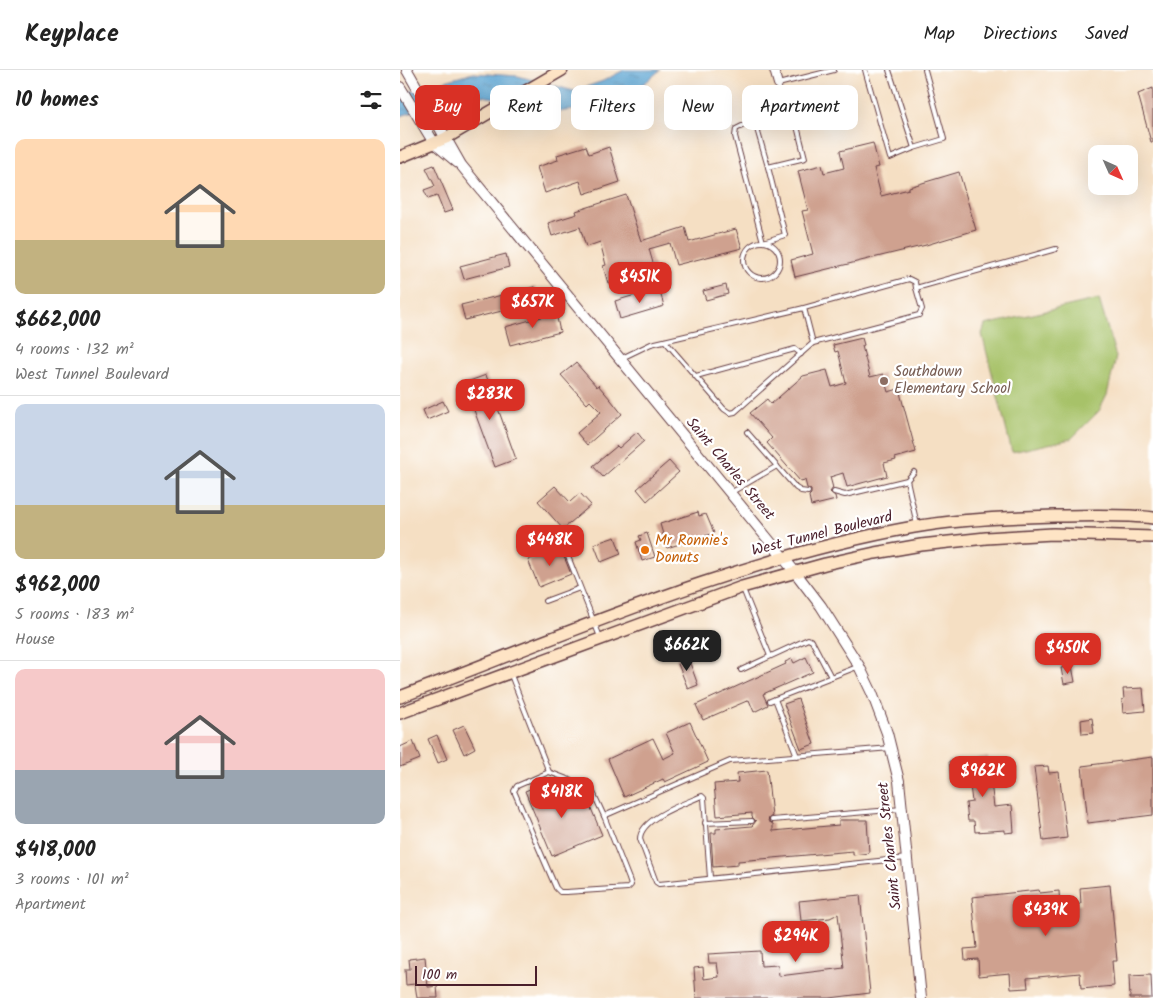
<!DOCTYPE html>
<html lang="en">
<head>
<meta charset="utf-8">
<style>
	body { margin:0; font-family:Kalam,sans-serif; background:#f2f2f2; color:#222; height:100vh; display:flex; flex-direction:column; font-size:19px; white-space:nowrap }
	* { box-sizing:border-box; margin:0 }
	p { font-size:16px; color:#767676 }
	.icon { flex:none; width:28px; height:28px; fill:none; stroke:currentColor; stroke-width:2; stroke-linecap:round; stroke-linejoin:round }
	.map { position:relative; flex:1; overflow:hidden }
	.side { display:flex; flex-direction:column; background:#fff; width:400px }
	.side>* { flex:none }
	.guide { position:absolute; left:15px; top:15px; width:475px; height:45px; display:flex; gap:10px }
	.needle { width:32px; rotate:135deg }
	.tools { position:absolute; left:688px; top:75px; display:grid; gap:10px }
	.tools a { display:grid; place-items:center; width:50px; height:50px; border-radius:10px; background:#fff; box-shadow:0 5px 20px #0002; font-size:25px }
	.scale { position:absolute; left:15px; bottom:12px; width:122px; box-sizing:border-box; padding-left:5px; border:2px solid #4a1f2b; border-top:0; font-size:14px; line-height:18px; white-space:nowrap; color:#4a1f2b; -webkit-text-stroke:4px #fff; paint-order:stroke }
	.price { position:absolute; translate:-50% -42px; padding:0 11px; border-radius:10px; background:#d93025; color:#fff; font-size:16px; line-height:32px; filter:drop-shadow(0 1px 2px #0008) }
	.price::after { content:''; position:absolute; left:50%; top:30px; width:15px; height:11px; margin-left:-8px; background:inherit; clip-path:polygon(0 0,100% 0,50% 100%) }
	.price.selected { background:#222; color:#fff }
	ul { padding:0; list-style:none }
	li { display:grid; align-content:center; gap:10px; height:265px; padding:0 15px }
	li+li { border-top:1px solid #e0e0e0 }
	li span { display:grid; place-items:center; height:155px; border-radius:10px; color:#555 }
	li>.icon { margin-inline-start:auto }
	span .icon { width:90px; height:90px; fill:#fffc; stroke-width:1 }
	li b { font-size:21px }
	h2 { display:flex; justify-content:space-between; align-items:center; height:60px; padding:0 15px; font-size:21px }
	.chip { padding:0 18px; border-radius:10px; background:#fff; box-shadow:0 5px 20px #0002; font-size:18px; line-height:45px }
	.chip.selected { background:#d93025; color:#fff }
	header { display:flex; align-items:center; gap:30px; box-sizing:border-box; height:70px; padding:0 25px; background:#fff; border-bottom:1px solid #e0e0e0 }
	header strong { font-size:24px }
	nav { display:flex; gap:28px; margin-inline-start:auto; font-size:18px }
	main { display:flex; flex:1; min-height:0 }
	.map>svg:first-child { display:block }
	.park { fill:#a7c269; stroke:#78704a }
	.water { fill:url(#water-ripples); stroke:#53627f }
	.building { fill:#cfa18f }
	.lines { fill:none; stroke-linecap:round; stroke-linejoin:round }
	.service-casing { stroke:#643c42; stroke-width:6 }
	.minor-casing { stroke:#643c42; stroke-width:10 }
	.tertiary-casing { stroke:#643c42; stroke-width:12 }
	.secondary-casing { stroke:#643c42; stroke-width:14 }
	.service { stroke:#fff; stroke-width:4 }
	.minor { stroke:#fff; stroke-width:8 }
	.tertiary { stroke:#fff; stroke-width:10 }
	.secondary { stroke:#fee4c5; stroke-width:11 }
	.education-dot { fill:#8d6e63; stroke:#fff; stroke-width:2 }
	.food-dot { fill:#e8710a; stroke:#fff; stroke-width:2 }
	.labels { text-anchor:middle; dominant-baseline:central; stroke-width:4.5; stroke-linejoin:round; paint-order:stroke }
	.education-label { font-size:15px; fill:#785e54; stroke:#fff; text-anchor:start }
	.street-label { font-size:15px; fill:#4a1f2b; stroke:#fff }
	.food-label { font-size:15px; fill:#c56008; stroke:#fff; text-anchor:start }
</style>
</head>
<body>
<header>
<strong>Keyplace</strong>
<nav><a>Map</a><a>Directions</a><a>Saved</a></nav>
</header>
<main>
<section class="side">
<h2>10 homes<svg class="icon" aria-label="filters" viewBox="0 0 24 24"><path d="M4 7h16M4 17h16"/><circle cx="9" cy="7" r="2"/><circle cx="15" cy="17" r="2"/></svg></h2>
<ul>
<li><span style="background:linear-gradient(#ffd9b3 65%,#c2b280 0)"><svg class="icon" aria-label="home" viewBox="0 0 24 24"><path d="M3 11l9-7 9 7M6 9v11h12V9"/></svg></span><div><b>$662,000</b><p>4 rooms · 132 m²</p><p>West Tunnel Boulevard</p></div></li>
<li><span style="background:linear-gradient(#c9d6e8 65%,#c2b280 0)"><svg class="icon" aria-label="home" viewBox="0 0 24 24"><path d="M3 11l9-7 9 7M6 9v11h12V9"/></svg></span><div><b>$962,000</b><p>5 rooms · 183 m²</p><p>House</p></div></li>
<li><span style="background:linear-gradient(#f6c9c9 65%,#9aa5b1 0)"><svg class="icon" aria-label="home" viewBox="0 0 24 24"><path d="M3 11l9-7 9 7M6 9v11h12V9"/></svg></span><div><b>$418,000</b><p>3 rooms · 101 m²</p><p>Apartment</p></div></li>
</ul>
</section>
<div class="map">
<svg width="753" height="928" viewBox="0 0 753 928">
	<defs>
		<pattern id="water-ripples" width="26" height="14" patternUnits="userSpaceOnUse" patternTransform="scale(1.25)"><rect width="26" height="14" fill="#5ca5d3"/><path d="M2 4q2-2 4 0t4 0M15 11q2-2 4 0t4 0" fill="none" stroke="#4e86ab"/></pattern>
	</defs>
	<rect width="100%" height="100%" fill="#fff"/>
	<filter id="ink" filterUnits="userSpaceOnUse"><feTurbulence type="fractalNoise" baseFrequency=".02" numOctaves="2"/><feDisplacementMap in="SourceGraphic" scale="10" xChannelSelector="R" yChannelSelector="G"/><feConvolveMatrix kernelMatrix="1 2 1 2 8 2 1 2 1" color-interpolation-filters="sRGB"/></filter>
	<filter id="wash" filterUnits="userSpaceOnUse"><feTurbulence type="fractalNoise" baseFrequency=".0096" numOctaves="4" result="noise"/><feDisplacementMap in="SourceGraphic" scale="20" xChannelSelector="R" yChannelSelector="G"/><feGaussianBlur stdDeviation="1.12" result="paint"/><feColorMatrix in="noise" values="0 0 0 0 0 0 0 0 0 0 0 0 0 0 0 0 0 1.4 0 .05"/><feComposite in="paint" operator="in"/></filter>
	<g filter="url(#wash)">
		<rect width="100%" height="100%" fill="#f5dfc3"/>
		<polygon class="park" points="699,229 716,287 707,325 699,341 671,369 612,382 582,264 585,255"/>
		<polygon class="water" points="224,0 260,0 245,13 194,38 146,43 138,35 76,25 0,46 0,24 73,3 118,6 174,21 203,11"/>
		<g id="blocks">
			<g class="building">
				<polygon points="753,18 753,72 751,72 738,24"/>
				<polygon points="473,73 479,97 474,98 481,126 509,119 509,117 559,102 576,160 526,175 395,207 391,190 413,184 402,141 408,140 398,101 422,95 424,103 444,98 440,81"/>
				<polygon points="186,76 189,84 209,77 220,112 184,124 180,111 145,123 137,97 158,90 157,85"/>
				<polygon points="34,95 53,140 44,143 37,126 28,129 24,120 35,116 26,98"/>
				<polygon points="226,125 241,171 285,157 289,172 336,159 342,178 276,195 270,173 249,179 255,200 208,213 203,196 206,195 200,172 186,177 180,157 152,166 148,153 177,144 176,141"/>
				<polygon points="106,184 109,197 64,209 60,196"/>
				<polygon points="326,215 328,224 306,230 303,221"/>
				<polygon points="135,217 139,232 65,250 61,235"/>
				<polygon points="259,218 264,236 220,249 215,231"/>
				<polygon points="156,243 160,262 110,275 105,257"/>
				<polygon points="462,268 464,275 462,276 470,307 483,304 488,322 499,319 516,382 495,388 496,390 484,393 487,406 447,417 443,403 430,407 433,418 430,422 435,426 436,430 411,436 409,426 411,424 411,420 407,418 405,410 400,411 367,373 372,368 350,343 367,329 371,334 403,306 427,300 432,317 446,313 438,281 435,282 433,275"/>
				<polygon points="176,293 197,317 198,315 211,330 222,344 187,375 177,363 201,342 190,331 187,334 161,305"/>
				<polygon points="86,305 116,389 95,397 64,313"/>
				<polygon points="43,331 48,341 27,350 23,340"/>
				<polygon points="237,362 244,371 203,407 193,396 217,376 219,378"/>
				<polygon points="269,391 279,402 247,431 237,419"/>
				<polygon points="155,416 170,432 180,423 191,435 163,459 138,431"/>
				<polygon points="298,442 299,446 306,444 314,463 267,478 260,454"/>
				<polygon points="247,463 255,487 242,491 236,472 241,470 239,466"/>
				<polygon points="215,467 221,484 201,492 194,474"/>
				<polygon points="160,477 171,504 139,517 128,490"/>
				<polygon points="287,585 298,615 288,619 276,589"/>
				<polygon points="406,587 413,602 363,624 368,635 354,642 349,630 303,650 296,635 386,594 385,592 392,589 394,593"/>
				<polygon points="672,596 675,612 664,614 661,598"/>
				<polygon points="743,618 745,641 723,643 722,630 724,629 723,619"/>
				<polygon points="398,629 414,674 401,679 384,634"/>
				<polygon points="692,648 694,663 682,664 681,650"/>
				<polygon points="290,652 308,692 265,712 263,709 224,727 208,689 253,668 263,689 275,683 266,663"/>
				<polygon points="64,655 75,678 64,684 53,660"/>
				<polygon points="37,665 47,689 38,693 28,669"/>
				<polygon points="13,671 20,689 0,697 0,677"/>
				<polygon points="588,687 594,737 612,735 614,762 605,763 605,760 575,762 574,751 568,751 566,733 572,732 570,715 558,716 557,710 551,711 549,691 556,691 557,704 570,703 568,690"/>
				<polygon points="753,687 753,745 688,753 682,696"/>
				<polygon points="648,696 649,703 659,702 667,768 643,771 634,697"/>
				<polygon points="367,700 372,746 369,748 368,751 373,754 373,761 439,755 439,750 467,750 469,783 453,785 453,781 338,791 338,795 313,797 311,763 316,763 316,759 352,756 356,751 352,747 352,743 317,746 314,714 338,712 337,703"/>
				<polygon points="152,710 159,728 168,724 174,737 188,731 202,765 152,786 125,721"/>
				<polygon points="710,815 717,891 712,891 714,916 681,919 680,903 627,908 628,918 611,919 610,903 579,906 578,889 565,890 564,879 577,878 572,827 639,820 640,823 659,821 660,837 681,834 680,818"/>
				<polygon points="460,825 470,923 430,928 296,928 294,898 303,897 304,909 319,907 317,893 309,893 308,884 360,881 361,896 378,895 379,906 444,898 438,844 430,848 401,851 399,831"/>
				<polygon points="25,887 28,917 37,916 38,928 17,928 15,914 6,915 5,899 10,899 9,889"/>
				<polygon points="751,905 752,928 730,928 729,906"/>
			</g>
		</g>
	</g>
	<g filter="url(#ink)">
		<use href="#blocks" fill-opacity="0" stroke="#643c42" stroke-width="1"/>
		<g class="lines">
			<defs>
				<g id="service">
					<polyline points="465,0 490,88 514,78"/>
					<polyline points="489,0 514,78 544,69 525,0"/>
					<polyline points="384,42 355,52 368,97 405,88 396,52 384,42 378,14 434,0"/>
					<polyline points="355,52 344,55 336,59 335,66 363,172 385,165 368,97"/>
					<circle cx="362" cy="190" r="18"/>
					<polyline points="265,271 324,339 330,343 335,342 413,273 404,238"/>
					<polyline points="413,273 519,245 522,239 516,218"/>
					<polyline points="222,288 251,274 404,238 509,209 515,212 516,218 656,179"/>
					<polyline points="296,306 395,279 401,284"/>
					<polyline points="347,362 396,418 401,421 408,422"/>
					<polyline points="507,410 514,402"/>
					<polyline points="332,422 377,396"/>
					<polyline points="434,422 445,425 507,410 517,455"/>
					<polyline points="163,474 200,567"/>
					<polyline points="343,519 370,586"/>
					<polyline points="145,531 180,518"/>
					<polyline points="341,600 408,569 412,571 431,607"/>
					<polyline points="111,605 149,702"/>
					<polyline points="375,629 397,686"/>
					<polyline points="370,631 457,597"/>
					<polygon points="149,702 191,718 204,746 229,809 231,815 228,818 166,822 160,822 156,818 114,721 117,716"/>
					<polyline points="204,746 330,691 491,678"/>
					<polyline points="372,750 502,739"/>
					<polyline points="305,753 352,751"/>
					<path d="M 310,808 L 304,728 L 302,726 C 286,733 240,748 240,769 L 256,812 L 259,814 L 269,813 L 507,788"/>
				</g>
				<polyline id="minor" points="374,0 378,14"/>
				<g id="tertiary">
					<polyline points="7,0 61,95 395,502 421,536 459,596 472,623 487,663 499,711 521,928"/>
					<polyline points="0,17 34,73 58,93"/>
				</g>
				<g id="secondary">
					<polyline points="0,87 46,68 162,0"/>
					<path d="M 0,627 C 169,563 336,489 514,457 C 560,449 608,447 655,446 C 687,446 721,444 753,448"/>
					<polyline points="0,643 342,517 425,494 475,483 521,475 586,468 653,464 753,467"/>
				</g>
			</defs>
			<use href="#service" class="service-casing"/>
			<use href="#minor" class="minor-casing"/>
			<use href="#tertiary" class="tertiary-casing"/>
			<use href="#secondary" class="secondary-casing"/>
			<use href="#service" class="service"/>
			<use href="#minor" class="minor"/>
			<use href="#tertiary" class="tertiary"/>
			<use href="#secondary" class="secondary"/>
		</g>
	</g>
	<circle class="education-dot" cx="484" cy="311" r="5"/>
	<circle class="food-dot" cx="245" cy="480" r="5"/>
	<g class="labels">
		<g class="education-label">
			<text x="494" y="302">Southdown<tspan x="494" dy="17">Elementary School</tspan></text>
		</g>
		<g class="street-label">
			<text transform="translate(330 399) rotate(50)">Saint Charles Street</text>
			<text transform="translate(422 464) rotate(-14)">West Tunnel Boulevard</text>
			<text transform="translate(490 776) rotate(-96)">Saint Charles Street</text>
		</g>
		<g class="food-label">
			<text x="255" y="471">Mr Ronnie's<tspan x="255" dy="17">Donuts</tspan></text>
		</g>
	</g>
</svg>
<div class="tools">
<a><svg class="needle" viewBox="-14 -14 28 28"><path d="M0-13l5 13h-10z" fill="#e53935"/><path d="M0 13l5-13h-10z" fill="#767676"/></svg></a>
</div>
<div class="scale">100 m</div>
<b class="price" style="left:240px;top:234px">$451K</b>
<b class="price" style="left:133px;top:259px">$657K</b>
<b class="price" style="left:90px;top:351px">$283K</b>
<b class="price" style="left:150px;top:497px">$448K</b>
<b class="price selected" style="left:287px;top:602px">$662K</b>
<b class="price" style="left:668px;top:605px">$450K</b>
<b class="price" style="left:583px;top:728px">$962K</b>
<b class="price" style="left:162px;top:749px">$418K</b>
<b class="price" style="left:646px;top:867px">$439K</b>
<b class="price" style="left:396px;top:893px">$294K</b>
<div class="guide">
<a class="chip selected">Buy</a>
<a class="chip">Rent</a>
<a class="chip">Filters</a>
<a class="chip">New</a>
<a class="chip">Apartment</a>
</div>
</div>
</main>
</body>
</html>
